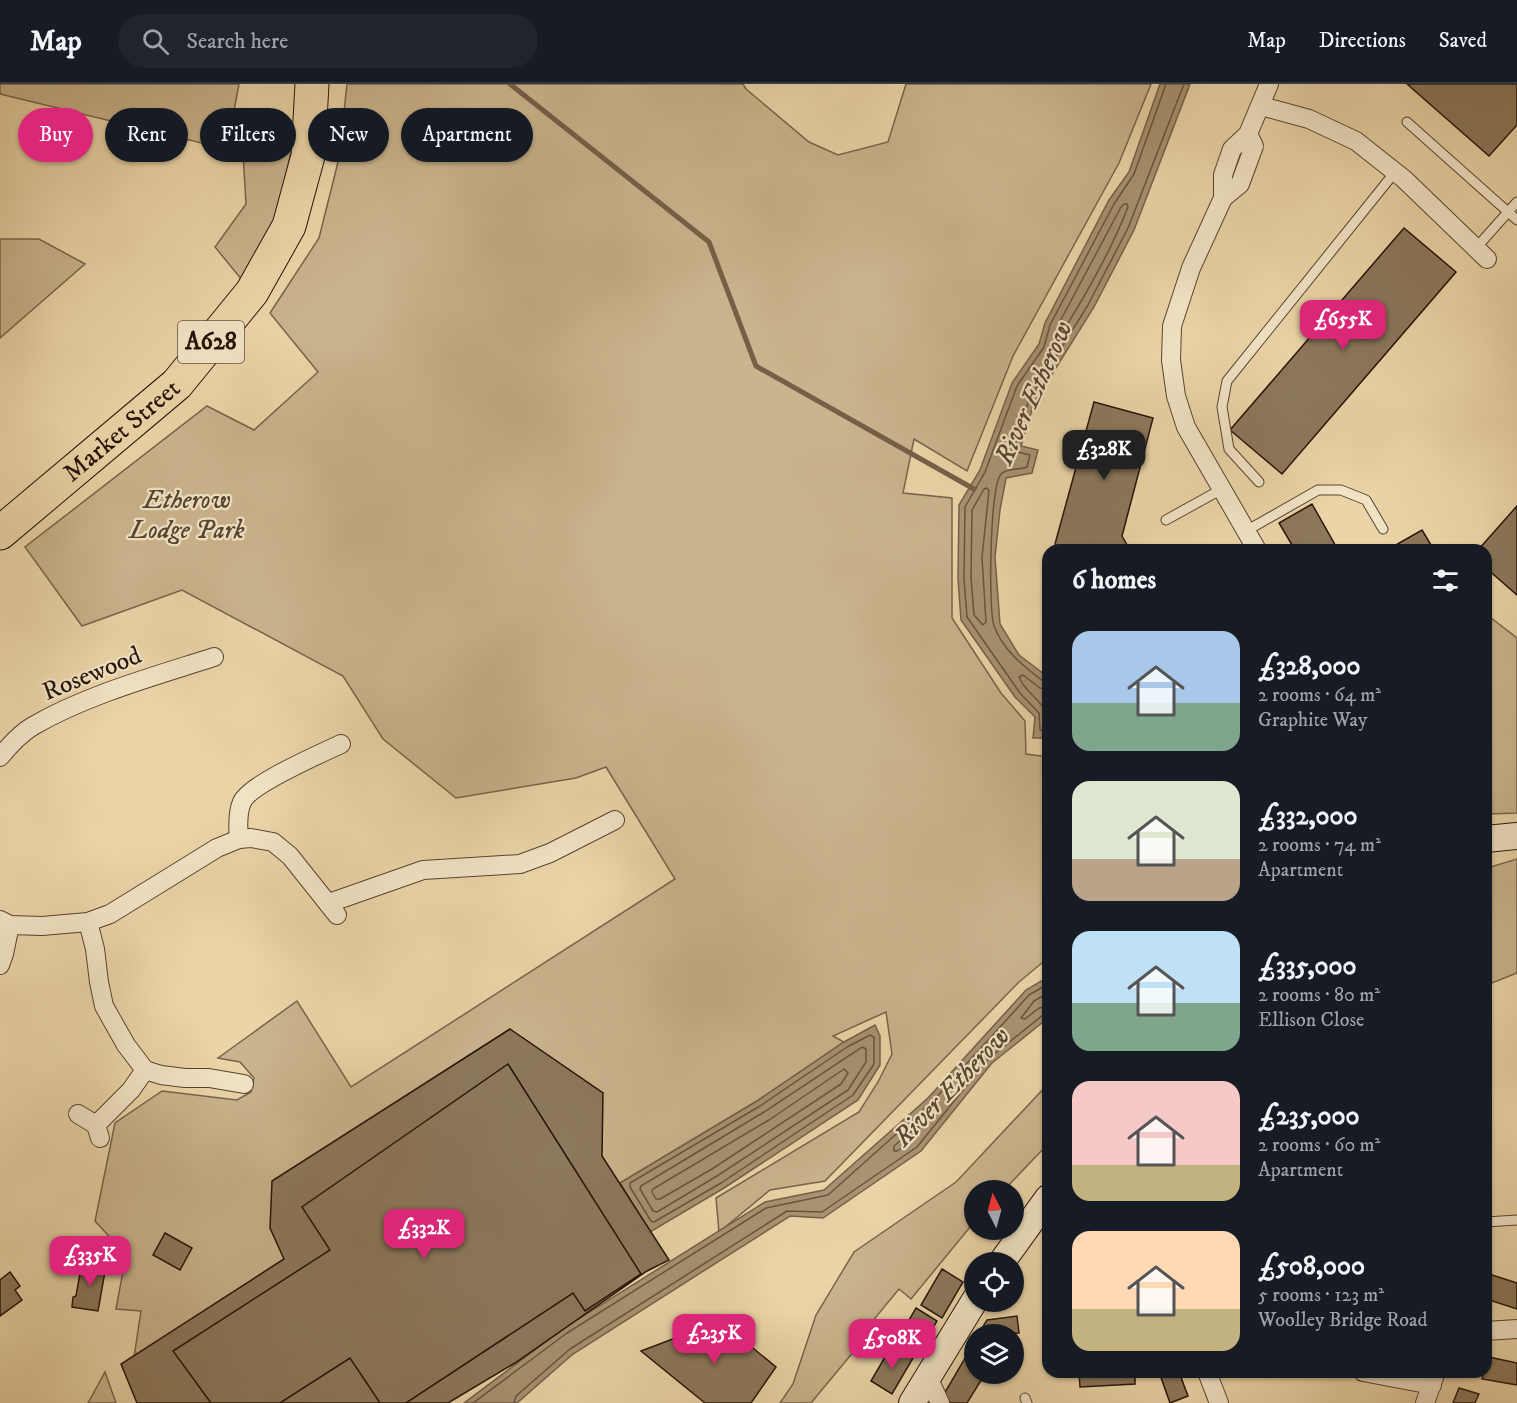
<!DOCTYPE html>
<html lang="en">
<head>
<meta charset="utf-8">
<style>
	body { margin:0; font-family:"IM FELL DW Pica",serif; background:#20242c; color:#f1f3f6; height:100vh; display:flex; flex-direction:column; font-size:22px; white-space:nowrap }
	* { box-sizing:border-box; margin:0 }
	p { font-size:20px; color:#9ea1a6 }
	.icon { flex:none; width:33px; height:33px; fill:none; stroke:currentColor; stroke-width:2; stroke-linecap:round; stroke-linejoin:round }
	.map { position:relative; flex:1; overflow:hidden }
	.panel { position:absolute; left:1042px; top:460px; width:450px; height:834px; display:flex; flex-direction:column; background:#171b24; border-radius:18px; box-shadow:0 2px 4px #0004 }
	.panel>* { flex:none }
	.guide { position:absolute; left:18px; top:24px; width:570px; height:54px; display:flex; gap:12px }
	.needle { width:39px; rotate:354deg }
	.buttons { position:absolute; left:964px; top:1096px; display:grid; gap:12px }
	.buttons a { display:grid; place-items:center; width:60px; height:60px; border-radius:50%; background:#171b24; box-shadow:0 2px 4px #0004; font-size:30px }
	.price { position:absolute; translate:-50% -51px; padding:0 14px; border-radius:12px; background:#db2777; color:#fff; font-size:20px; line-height:39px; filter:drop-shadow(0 2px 3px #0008) }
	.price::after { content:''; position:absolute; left:50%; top:36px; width:18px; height:14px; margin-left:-9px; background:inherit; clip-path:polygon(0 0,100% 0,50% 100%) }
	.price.current { background:#222; color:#fff }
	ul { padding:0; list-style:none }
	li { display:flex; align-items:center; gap:18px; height:150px; padding:0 30px }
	li span { display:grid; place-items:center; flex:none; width:168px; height:120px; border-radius:18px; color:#555 }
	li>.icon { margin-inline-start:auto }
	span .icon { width:72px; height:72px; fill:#fffc; stroke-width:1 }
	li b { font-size:26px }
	h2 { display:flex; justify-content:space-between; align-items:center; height:72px; padding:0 30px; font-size:26px }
	.tag { padding:0 21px; border-radius:27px; background:#171b24; box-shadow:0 2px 4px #0004; font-size:21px; line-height:54px }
	.tag.current { background:#db2777; color:#fff }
	header { display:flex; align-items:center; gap:36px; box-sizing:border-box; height:84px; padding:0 30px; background:#171b24; border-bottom:2px solid #363941 }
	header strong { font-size:28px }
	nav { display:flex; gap:33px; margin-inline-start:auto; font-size:21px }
	.search { width:420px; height:54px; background:#20242c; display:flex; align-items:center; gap:15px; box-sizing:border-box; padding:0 21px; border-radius:33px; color:#9ea1a6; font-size:22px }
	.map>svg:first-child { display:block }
	.green { fill:#cab48d; stroke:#78644b; stroke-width:1.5 }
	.water { fill:#a89372; stroke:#746048; stroke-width:1.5 }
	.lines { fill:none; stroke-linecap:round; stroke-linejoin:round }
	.shore { stroke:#67543e; stroke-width:1.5 }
	.stream { stroke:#746048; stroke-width:5 }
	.building { fill:#8c785c; stroke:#261409; stroke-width:1.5 }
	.lane-casing { stroke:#574431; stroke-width:11 }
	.street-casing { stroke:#574431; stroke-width:20 }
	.secondary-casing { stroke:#261409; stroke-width:28 }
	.highway-casing { stroke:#261409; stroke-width:35 }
	.lane { stroke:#f2e4c6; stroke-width:9 }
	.street { stroke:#f2e4c6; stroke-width:18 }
	.secondary { stroke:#f2e4c6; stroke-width:26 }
	.highway { stroke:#ebd5a8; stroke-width:33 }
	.labels { text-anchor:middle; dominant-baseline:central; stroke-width:4.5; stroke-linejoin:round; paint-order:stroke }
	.shield { fill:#f2e4c6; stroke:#635242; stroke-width:1.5 }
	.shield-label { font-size:24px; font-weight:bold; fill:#261409 }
	.street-label { font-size:26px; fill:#261409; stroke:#f2e4c6 }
	.park-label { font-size:26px; font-style:italic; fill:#574431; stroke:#f2e4c6 }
	.water-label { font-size:27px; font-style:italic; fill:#5a4733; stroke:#f2e4c6 }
</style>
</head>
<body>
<header>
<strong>Map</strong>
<div class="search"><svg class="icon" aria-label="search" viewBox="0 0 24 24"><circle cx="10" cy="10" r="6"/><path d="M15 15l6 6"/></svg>Search here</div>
<nav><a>Map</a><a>Directions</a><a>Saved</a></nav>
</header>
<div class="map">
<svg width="1517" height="1319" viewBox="0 0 1517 1319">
	<rect width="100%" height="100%" fill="#ebd5a8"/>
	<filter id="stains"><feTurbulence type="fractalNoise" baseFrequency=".00333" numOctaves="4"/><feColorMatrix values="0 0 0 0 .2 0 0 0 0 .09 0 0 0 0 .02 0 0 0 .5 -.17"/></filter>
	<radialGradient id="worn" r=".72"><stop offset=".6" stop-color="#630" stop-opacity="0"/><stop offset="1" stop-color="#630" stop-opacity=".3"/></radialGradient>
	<g class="green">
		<polygon points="0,0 239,0 232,37 292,63 276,136 242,196 215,163 246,120 243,69 0,10"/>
		<polygon points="347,0 743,0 746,5 809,58 838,71 888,58 906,0 1151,0 1119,79 1013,272 967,387 914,355 903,409 952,414 952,534 1001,609 1025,637 1026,670 1048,673 1048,874 1019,898 825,1097 770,1106 719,1148 716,1114 859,1028 878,998 892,970 886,928 833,952 844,958 757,1017 620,1099 599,1108 284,1175 134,1273 141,1227 116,1225 126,1171 95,1137 115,1039 162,1007 237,1016 251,1008 254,994 240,978 218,974 297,917 351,1003 675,795 606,683 576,694 456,714 383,655 343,592 182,506 82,542 25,463 207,322 254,346 318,288 270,229 319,154 339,74"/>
		<polygon points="0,155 39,155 85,180 0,254"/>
		<polygon points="1486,530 1517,554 1517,729 1487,730"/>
		<polygon points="1517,775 1517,889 1487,901 1487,784"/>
		<polygon points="1048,1000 1048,1060 1003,1107 975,1107 975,1137 911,1215 899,1205 866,1245 869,1249 811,1319 780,1319 793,1300 816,1231 854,1168 956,1098"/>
		<polygon points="105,1288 116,1319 88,1319"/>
	</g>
	<g class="water">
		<polygon points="1160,0 1190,0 1134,146 1094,223 1034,319 1021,362 1038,366 1032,389 1006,394 1000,426 995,473 1000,540 1019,571 1048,593 1048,654 1033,654 1035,633 1015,613 961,536 958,495 959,421 980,386 1012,299 1039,260 1045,239 1109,116 1129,88"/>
		<polygon points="1048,893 1048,934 992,979 921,1067 823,1134 790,1132 573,1270 517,1319 464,1319 564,1244 765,1118 824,1106 928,1014 1026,906"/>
		<polygon points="875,941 880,952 880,981 858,1016 724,1104 650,1148 620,1099 757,1017 844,958"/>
	</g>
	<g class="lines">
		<g class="shore">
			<path d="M 1127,120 L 1128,123 C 1111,167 1087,209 1062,249 L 1058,249 L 1057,243 L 1121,123 L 1124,120 Z"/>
			<polygon points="987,404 989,407 982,473 986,538 983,541 974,531 971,494 972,426 984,405"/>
			<path d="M 1048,598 L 1043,597 C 1023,582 1003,566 994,542 C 988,523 990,404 1001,390 C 1006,384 1021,386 1027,383 L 1030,371 L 1018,368 L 1015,361 L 1029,316 L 1088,221 L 1128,144 L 1184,0"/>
			<path d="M 1048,605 L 1040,604 L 1023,591 L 1019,593 C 1026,611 1048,618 1048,639"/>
			<polyline points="1048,648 1040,646 1039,629 1020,609 967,533 964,495 965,423 985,388 1017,302 1044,263 1050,241 1114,120 1134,90 1166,0"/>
			<polyline points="1048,909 1034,917 1021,934 1025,935 1039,924 1048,922"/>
			<polygon points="870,951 874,953 874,980 853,1011 721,1099 654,1138 651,1137 630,1103 630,1099 760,1022 847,963"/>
			<polygon points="862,963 866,965 866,978 848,1006 717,1092 657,1128 653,1127 640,1105 641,1102 764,1028"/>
			<polygon points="844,985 848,989 841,1000 712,1085 660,1115 656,1115 652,1108 653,1105 769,1036"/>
			<polygon points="918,1042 920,1047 912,1057 897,1067 894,1067 894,1062"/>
			<polyline points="473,1319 567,1249 766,1124 828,1111 932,1018 1029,911 1048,900"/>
			<polyline points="514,1319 516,1312 570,1265 787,1127 822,1128 917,1063 988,975 1043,931 1048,930"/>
		</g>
		<polyline class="stream" points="510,0 709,158 756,282 974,405"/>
	</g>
	<g class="building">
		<polygon points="1407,0 1517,0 1517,41 1489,72"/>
		<polygon points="1404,144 1456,188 1282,390 1230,346"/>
		<polygon points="1094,318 1153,334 1122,452 1130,466 1058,466 1055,460"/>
		<polygon points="1312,420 1338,466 1295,466 1279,439"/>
		<polygon points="1517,422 1517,511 1486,484 1486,466 1478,466"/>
		<polygon points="1422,446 1434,466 1387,466"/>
		<polygon points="510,945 603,1009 602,1072 669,1176 647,1187 515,1279 448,1319 137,1319 121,1280 284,1175 270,1144 272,1097"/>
		<polygon points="508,980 641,1190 585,1227 573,1209 406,1319 380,1319 350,1274 280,1319 211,1319 173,1267 330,1166 302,1123"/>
		<polygon points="165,1149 192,1164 180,1186 153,1171"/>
		<polygon points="82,1178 106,1182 98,1227 72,1223 73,1213 76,1212"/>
		<polygon points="942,1185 963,1198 942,1234 921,1221"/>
		<polygon points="10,1188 20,1202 15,1206 22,1216 0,1232 0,1196"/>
		<polygon points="1486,1189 1517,1199 1517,1225 1486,1215"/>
		<polygon points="916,1224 937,1237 916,1273 895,1260"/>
		<polygon points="1017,1232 1019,1249 978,1251 987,1236"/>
		<polygon points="720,1237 776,1283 751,1319 705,1319 641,1267"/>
		<polygon points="975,1257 975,1290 985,1290 967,1319 949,1319 944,1310"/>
		<polygon points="892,1261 913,1274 892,1310 871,1297"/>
		<polygon points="1489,1273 1517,1279 1517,1301 1482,1295 1484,1288 1486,1288"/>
		<polygon points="1079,1288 1135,1288 1135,1300 1080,1303"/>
		<polygon points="1159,1288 1179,1288 1188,1312 1170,1319"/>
		<polygon points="1459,1304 1479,1310 1475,1319 1453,1319"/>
	</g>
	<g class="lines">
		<defs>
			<g id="lane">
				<polyline points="1407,38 1517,136"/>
				<polyline points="1476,164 1517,118"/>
				<polyline points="1259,398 1229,365 1222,323 1227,297 1395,88"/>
				<polyline points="1166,436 1222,405"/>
				<polyline points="1246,447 1318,406 1341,406 1366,416 1383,445"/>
				<polyline points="1486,1138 1517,1136"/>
				<polyline points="1025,1314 1027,1319"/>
			</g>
			<g id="street">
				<polyline points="1261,22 1309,35 1356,57 1404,95 1487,175"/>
				<polyline points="1223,114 1240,100 1254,62 1248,50"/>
				<polyline points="1257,466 1186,343 1176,312 1171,276 1172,242 1191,184 1223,114 1223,91 1232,65 1248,50 1269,0"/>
				<path d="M 0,673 C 9,662 21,649 33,642 C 86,611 155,592 214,573"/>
				<path d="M 239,755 C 238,744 237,729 242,718 C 250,700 320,670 341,660"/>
				<polyline points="329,819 423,786 520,780 550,769 615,736"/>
				<polyline points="0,836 10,841 42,842 88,838 110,830 217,764 239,755 251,754 273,758 290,772 337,831"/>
				<polyline points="88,838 95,865 99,898 104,922 126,961 145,986 161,991 185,994 209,994 244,1000"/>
				<polyline points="0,881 4,870 10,841"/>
				<polyline points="78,1030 96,1041"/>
				<polyline points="100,1054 96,1041 131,1006 145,986"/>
				<polyline points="1486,1247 1517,1245"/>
				<polyline points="1207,1288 1219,1319"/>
				<polyline points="1363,1288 1432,1301"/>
				<polyline points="928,1293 940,1319"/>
				<polyline points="1425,1319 1436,1288"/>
			</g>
			<g id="secondary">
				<polyline points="1486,755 1517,752"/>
				<polyline points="1001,1179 1048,1114"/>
				<polyline points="912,1319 975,1216"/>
			</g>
			<g id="highway">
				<path id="s1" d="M 0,449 L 177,300 L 252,208 L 289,142 L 308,72 L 312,0"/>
			</g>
		</defs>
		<use href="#lane" class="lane-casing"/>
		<use href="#street" class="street-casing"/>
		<use href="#secondary" class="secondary-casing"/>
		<use href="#highway" class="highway-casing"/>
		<use href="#lane" class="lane"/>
		<use href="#street" class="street"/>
		<use href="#secondary" class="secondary"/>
		<use href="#highway" class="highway"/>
	</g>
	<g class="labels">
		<rect class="shield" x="178" y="237" width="66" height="42" rx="4.5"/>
		<g class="shield-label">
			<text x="211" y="258">A628</text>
		</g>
		<g class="street-label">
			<text stroke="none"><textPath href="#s1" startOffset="159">Market Street</textPath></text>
			<text transform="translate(92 590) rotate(-22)">Rosewood</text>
		</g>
		<g class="park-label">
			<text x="187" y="416">Etherow<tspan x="187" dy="30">Lodge Park</tspan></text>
		</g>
		<g class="water-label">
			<text transform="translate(1034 309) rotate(-66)">River Etherow</text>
			<text transform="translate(952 1003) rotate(-46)">River Etherow</text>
		</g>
	</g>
	<rect width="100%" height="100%" filter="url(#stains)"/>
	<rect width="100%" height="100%" fill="url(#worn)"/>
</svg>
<div class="buttons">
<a><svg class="needle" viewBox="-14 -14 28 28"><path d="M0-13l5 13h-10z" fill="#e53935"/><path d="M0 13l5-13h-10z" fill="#9ea1a6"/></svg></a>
<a><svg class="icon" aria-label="locate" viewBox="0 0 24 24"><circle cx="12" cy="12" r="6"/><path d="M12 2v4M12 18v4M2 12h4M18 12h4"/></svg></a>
<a><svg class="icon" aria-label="layers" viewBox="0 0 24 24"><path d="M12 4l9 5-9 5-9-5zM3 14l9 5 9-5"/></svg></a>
</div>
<b class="price" style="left:1343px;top:267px">£655K</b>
<b class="price current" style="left:1104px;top:397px">£328K</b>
<b class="price" style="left:424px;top:1176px">£332K</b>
<b class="price" style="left:90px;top:1203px">£335K</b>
<b class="price" style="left:714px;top:1281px">£235K</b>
<b class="price" style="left:892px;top:1286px">£508K</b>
<div class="guide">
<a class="tag current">Buy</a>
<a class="tag">Rent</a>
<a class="tag">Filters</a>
<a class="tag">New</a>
<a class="tag">Apartment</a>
</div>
<section class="panel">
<h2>6 homes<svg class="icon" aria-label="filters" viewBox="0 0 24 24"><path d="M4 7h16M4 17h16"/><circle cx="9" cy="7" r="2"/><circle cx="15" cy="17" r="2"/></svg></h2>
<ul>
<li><span style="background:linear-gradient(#a9c7e8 60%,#7fa58c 0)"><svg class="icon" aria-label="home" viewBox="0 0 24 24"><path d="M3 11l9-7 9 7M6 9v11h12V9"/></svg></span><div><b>£328,000</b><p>2 rooms · 64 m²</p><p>Graphite Way</p></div></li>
<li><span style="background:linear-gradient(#dfe7d0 65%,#b9a48a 0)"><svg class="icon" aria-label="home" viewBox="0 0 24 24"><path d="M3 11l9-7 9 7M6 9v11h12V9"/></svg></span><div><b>£332,000</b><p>2 rooms · 74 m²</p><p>Apartment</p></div></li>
<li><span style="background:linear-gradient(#bfe0f5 60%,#7fa58c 0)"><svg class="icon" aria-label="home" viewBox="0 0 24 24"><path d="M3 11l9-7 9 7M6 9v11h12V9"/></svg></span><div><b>£335,000</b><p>2 rooms · 80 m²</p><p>Ellison Close</p></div></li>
<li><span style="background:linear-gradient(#f6c9c9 70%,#c2b280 0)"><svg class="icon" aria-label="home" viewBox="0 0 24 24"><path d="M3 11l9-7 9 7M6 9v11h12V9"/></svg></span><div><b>£235,000</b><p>2 rooms · 60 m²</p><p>Apartment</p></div></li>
<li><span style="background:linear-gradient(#ffd9b3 65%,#c2b280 0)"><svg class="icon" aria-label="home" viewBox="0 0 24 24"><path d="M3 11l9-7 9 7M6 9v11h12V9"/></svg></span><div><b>£508,000</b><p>5 rooms · 123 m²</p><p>Woolley Bridge Road</p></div></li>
</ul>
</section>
</div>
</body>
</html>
